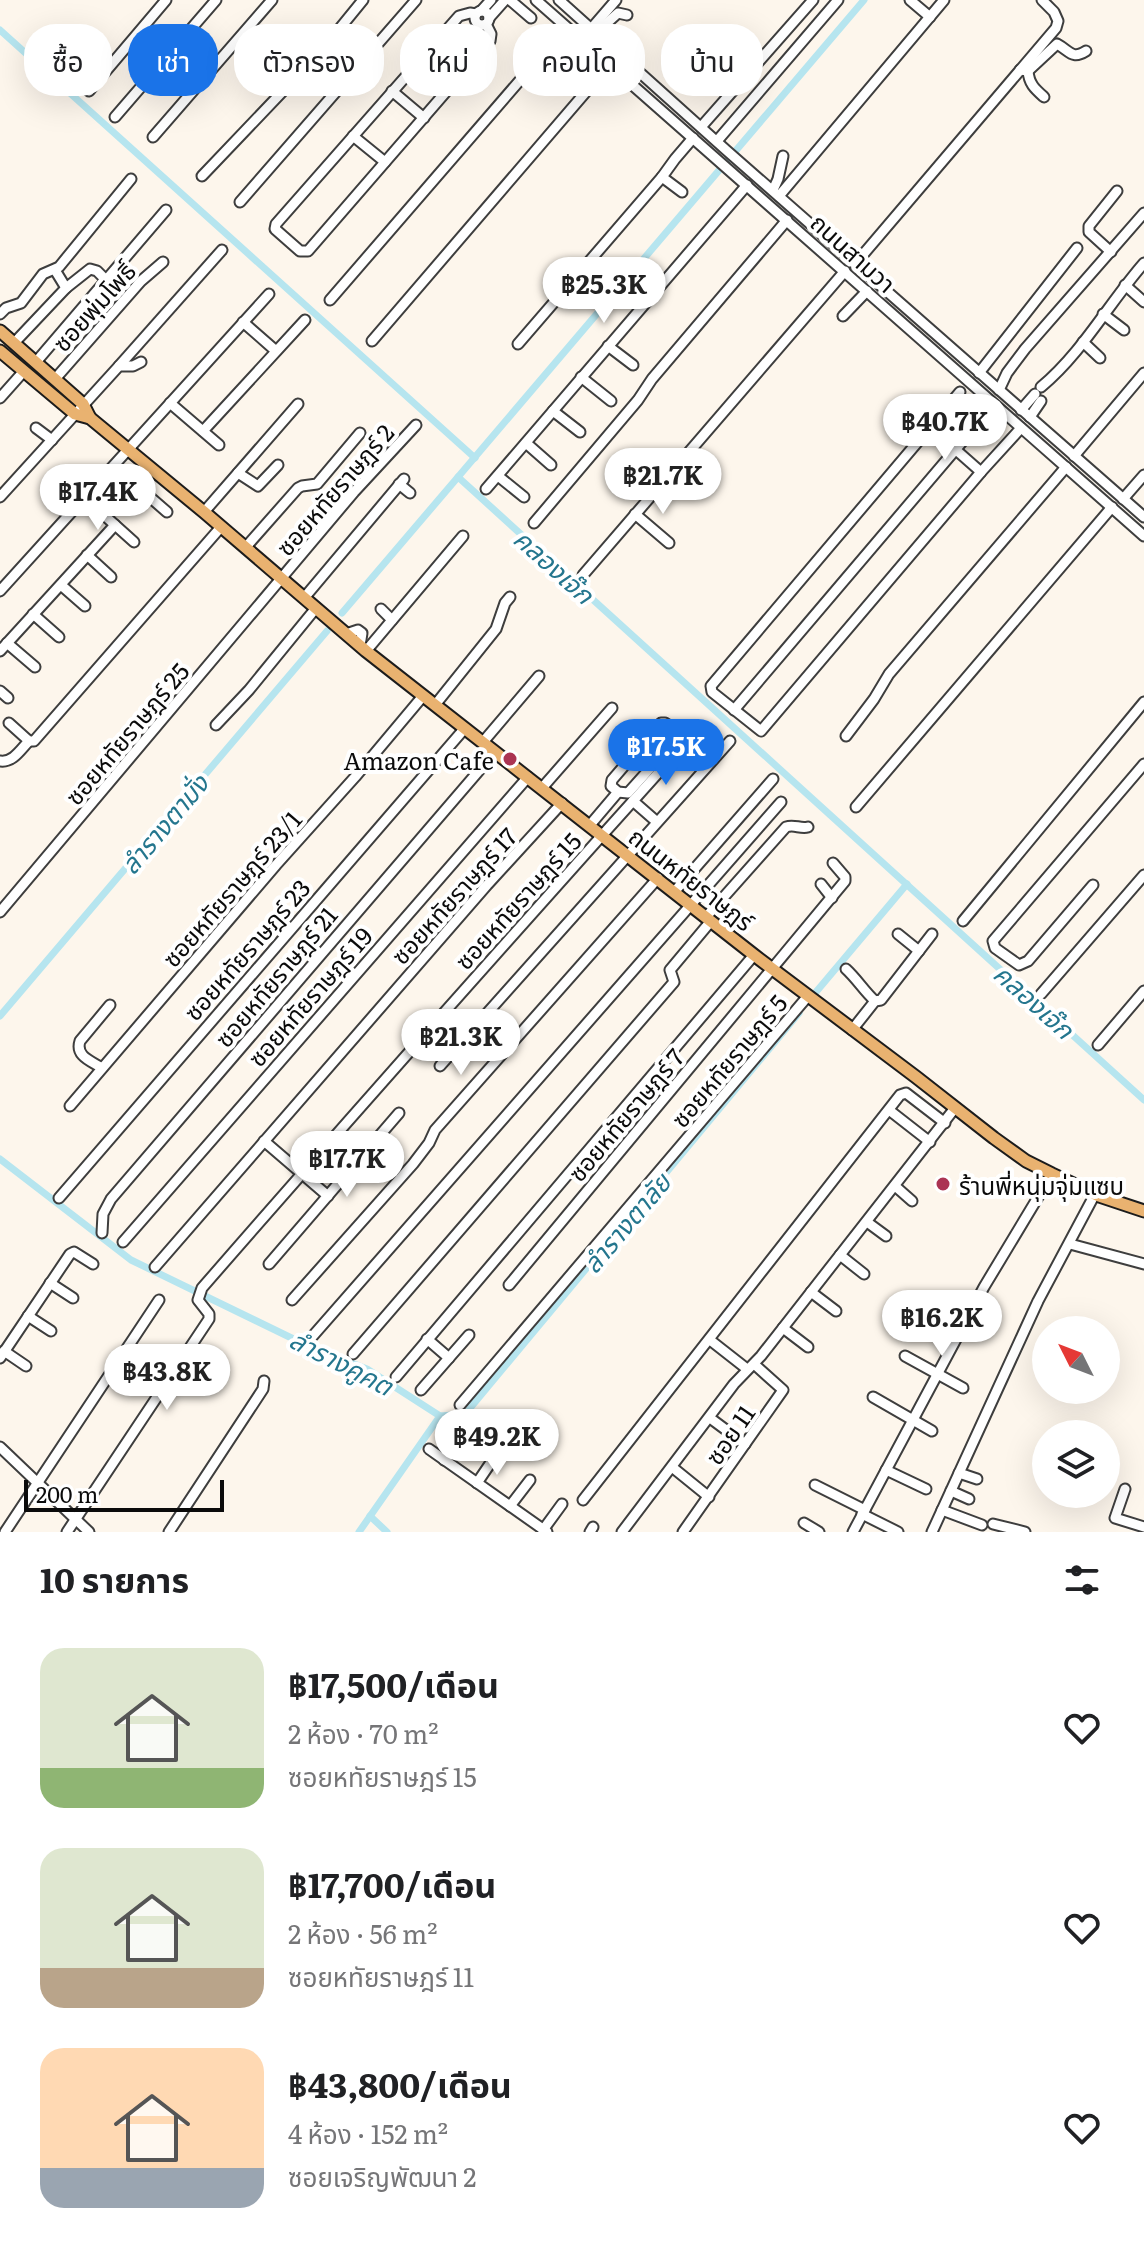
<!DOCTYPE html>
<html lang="th">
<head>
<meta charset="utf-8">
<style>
	body { margin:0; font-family:Literata,"Noto Sans Thai",serif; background:#f6f6f6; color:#202124; height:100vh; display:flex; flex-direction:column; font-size:30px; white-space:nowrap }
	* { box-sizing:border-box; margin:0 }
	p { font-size:26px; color:#757577 }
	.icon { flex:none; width:44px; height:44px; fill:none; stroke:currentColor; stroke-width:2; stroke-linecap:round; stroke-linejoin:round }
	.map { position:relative; height:1532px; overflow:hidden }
	.drawer { display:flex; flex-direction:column; background:#fff; flex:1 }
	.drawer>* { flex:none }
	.banner { position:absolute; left:24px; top:24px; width:1096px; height:72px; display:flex; gap:16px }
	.needle { width:52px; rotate:312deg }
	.fabs { position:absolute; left:1032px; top:1316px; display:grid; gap:16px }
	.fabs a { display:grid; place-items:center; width:88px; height:88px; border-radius:50%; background:#fff; box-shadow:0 8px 32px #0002; font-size:40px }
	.scale { position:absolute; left:24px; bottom:20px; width:200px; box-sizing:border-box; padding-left:8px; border:4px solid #0b0b0b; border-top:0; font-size:22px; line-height:28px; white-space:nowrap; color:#0b0b0b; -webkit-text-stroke:6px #fff; paint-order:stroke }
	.price { position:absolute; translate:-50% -68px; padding:0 18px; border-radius:28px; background:#fff; color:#222; font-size:26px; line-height:52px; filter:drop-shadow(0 2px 4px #0008) }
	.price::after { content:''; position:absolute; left:50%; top:48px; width:24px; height:18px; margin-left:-12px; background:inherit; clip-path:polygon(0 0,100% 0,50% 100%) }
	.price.active { background:#1a73e8; color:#fff }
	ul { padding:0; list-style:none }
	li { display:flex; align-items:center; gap:24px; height:200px; padding:0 40px }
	li span { display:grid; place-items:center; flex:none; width:224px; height:160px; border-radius:24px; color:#555 }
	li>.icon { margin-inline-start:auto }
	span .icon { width:96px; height:96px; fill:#fffc; stroke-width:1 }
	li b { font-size:34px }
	h2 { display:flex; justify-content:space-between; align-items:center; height:96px; padding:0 40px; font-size:34px }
	.tag { padding:0 28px; border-radius:32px; background:#fff; box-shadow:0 8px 32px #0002; font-size:28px; line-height:72px }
	.tag.active { background:#1a73e8; color:#fff }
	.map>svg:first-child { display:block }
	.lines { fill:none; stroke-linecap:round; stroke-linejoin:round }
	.canal { stroke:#b6e5ef; stroke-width:7 }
	.minor-casing { stroke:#3e3e3e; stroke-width:13 }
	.major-casing { stroke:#1c1c1c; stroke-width:15 }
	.minor { stroke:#fff; stroke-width:9 }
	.major { stroke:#e9b270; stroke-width:11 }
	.poi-dot { fill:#ab3453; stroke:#fff; stroke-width:3 }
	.labels { text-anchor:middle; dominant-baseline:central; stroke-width:8; stroke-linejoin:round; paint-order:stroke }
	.street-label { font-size:24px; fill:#0b0b0b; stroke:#fff }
	.poi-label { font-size:24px; fill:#0b0b0b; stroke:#fff; text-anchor:end }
	.water-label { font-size:26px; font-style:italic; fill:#24768e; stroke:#fff }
</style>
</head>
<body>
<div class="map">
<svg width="1144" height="1532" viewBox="0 0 1144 1532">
	<rect width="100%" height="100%" fill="#fdf6ec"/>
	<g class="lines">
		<g class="canal">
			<polyline points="864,0 458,477 1144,1100"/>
			<polyline points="0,30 475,458"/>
			<polyline points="342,613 458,477"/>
			<polyline points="816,992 907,884"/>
			<polyline points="0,1016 327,631"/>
			<polyline points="0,1159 131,1260 308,1346 367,1369 440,1416 359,1532"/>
			<polyline points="440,1416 453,1415 461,1419 799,1013"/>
			<polyline points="370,1516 387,1532"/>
		</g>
		<defs>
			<g id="minor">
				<polyline points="510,0 531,18"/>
				<polyline points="536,0 1144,536"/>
				<polyline points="559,0 726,150 1144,517"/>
				<polyline points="910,0 930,17"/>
				<circle cx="482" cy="18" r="7"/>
				<polyline points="481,11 491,0"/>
				<polyline points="476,14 470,13 459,16 276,224 275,229 300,251 308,251 490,41 491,34 486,24"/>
				<polyline points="489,18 505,0"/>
				<polyline points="591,29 616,0"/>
				<polyline points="596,33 618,13 627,15"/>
				<path d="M 1020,70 L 1028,71 L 1057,44 C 1070,51 1072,60 1086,51"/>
				<path d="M 1028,71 C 1029,84 1035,89 1044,97"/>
				<polyline points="89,91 166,0"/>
				<polyline points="392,91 424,118"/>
				<polyline points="115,117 216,0"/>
				<polyline points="701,127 813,0"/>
				<polyline points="353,136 385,162"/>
				<polyline points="153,137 272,0"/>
				<polyline points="717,141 838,0"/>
				<polyline points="202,176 323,49 363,0"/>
				<polyline points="773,190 778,179 783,156"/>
				<polyline points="682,192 662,177 675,159 693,138"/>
				<polyline points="779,196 944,0"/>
				<polyline points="240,202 416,0"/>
				<polyline points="1111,252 1089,232 1089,226 1117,191"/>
				<polyline points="855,264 1056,28 1058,21 1054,12 1042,0"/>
				<polyline points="1125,285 1144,302"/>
				<polyline points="66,288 90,269 97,271 107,281"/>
				<polyline points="330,300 566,27"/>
				<polyline points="0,314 6,308 21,303 43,274 59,267 131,179"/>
				<polyline points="1103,314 1124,330"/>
				<polyline points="843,316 867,291"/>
				<polyline points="243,322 276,351"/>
				<polyline points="372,341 609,65"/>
				<polyline points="1083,342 1100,358"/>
				<polyline points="14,343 66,288 55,270"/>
				<polyline points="518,344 662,177"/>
				<polyline points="608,346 633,365"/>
				<polyline points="36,362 166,210"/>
				<polyline points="119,366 222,250"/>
				<polyline points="979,373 1077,248"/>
				<polyline points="581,377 611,401"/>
				<polyline points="55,379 141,281 163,262"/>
				<path d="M 1041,387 C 1082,353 1109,303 1144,263"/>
				<polyline points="999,390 1007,373 1025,349 1144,213"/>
				<polyline points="960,392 711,686 712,692 761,731 981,472 1021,428"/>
				<polyline points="0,398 24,371"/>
				<polyline points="170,403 219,445"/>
				<polyline points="1021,410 1035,394"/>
				<polyline points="553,411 580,432"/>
				<polyline points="1030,417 1041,401"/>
				<polyline points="930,427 981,472"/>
				<polyline points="36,428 52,440"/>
				<polyline points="203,431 305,320"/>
				<polyline points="526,443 551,465"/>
				<polyline points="1074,456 1144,373"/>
				<polyline points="114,466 167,512"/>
				<polyline points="238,473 258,486 278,465"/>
				<polyline points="498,476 524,497"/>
				<polyline points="399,484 410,493"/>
				<polyline points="486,489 747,185"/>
				<polyline points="0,497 119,366 133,366 141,362"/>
				<polyline points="85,498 134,542"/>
				<polyline points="1123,499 1144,475"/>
				<polyline points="204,512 298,404"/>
				<polyline points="635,514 669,543"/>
				<polyline points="534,523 638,400 652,379 787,220"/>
				<polyline points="245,548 298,488 302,486 317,484 360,433"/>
				<polyline points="87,555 111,577"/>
				<polyline points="583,575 845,271"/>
				<polyline points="61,585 85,606"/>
				<polyline points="0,591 269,294"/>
				<polyline points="304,598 404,479"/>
				<polyline points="381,609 392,620"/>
				<polyline points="33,614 59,637"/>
				<polyline points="346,634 358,630 362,633 360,646"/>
				<polyline points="7,643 35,667"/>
				<polyline points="0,651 115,525"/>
				<polyline points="366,651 463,536"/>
				<polyline points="0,691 8,698"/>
				<polyline points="435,705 496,629 505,603 510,597"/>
				<polyline points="734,710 984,416"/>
				<polyline points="9,723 29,741 34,741 221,527"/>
				<polygon points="661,723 665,723 679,732 678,737 628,793 618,792 611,786 612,780"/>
				<polyline points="216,725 249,690 316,608"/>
				<polyline points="846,736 874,699 889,674 1066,467"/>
				<polyline points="483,742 539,676"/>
				<path d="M 0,761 C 13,763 21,749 29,741"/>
				<polyline points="542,788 612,708"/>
				<polyline points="633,801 657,822"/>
				<polyline points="856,807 1112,507"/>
				<polyline points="590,825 618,792"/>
				<polyline points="821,884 832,898"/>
				<polyline points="1093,885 1028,961 1019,965 995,948 993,941 1144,764"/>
				<polyline points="675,891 773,779"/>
				<polyline points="0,912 354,492 416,425"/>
				<path d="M 706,917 L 786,827 C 794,824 800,829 808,827"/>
				<polyline points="963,921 1144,702"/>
				<polyline points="898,934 919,951"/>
				<path d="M 846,969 C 857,979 864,991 875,1001"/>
				<polyline points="1041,994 1144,875"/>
				<polyline points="852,1030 875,1001 881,1000 932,934"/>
				<polyline points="1098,1045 1144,991"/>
				<polyline points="440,1066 730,741"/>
				<path d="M 102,1068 C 91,1061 75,1056 80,1041 L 110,1005"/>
				<polyline points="70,1106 276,865 355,777 423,696"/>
				<polyline points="889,1110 930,1142"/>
				<polyline points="264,1141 328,1196"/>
				<polyline points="895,1186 912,1201"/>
				<polyline points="59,1198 465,728"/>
				<polyline points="867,1222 886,1236"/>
				<polyline points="102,1233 103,1214 111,1199 495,752"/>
				<polyline points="123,1242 528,777"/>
				<polyline points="1070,1244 1144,1264"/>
				<polyline points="840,1255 864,1274"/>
				<polyline points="269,1264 399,1113"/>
				<polyline points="155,1267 487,885 562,803"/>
				<polyline points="50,1283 73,1298"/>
				<polyline points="509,1285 845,881 845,877 833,863"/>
				<polyline points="811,1292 836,1311"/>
				<polyline points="292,1300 413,1164 429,1143 435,1130 658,878"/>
				<polyline points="937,1308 965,1324"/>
				<polyline points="28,1316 51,1331"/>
				<polyline points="783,1328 808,1347"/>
				<polyline points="311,1338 781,802"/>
				<polyline points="427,1339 449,1358"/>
				<polyline points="710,1340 747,1369"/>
				<polyline points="4,1351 26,1366"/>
				<polyline points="353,1354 674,982 670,970 711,921"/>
				<polyline points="905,1356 963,1388"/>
				<polyline points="0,1358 70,1254 74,1252 93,1264"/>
				<polyline points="396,1377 754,955"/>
				<polyline points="421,1390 469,1335"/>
				<polyline points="873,1397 932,1431"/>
				<polyline points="460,1405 808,996"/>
				<polyline points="710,1418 745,1444"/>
				<polyline points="0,1447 89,1532"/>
				<polyline points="429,1449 547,1532"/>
				<polyline points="444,1460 465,1432"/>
				<polyline points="672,1467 709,1497"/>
				<polyline points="886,1470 926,1489"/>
				<polyline points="959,1473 977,1479"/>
				<polyline points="477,1483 496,1455"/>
				<polyline points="815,1485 865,1510"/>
				<polyline points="1125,1489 1115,1518 1144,1527"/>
				<polyline points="951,1491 969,1499"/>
				<polyline points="583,1500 900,1095 906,1093 945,1123"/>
				<polyline points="510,1506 530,1480"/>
				<polyline points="942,1510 982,1525"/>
				<polyline points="862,1514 898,1532"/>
				<polyline points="804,1523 819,1532"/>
				<polyline points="993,1524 1025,1532"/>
				<polyline points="543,1530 562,1504"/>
				<polyline points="5,1532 159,1300"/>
				<path d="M 67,1532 L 209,1319 L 209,1314 L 198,1300 L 202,1288 C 365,1101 529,916 695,732 L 699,731 L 708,740 L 691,761 L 685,761 L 676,753"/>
				<polyline points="169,1532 263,1389 264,1381"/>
				<polyline points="590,1532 593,1527"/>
				<polyline points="622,1532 734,1384 761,1356 955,1108"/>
				<polyline points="683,1532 783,1390 754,1364"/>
				<polyline points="853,1532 984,1287 1052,1174"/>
				<polyline points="932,1532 1038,1301 1095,1194"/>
			</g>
			<g id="major">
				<polyline points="0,331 83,404 90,418"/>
				<polyline points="0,351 75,414 90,418 204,512 366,651 754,955 916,1077 994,1138 1026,1161 1052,1174 1099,1196 1144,1211"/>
			</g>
		</defs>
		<use href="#minor" class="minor-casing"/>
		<use href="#major" class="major-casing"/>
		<use href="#minor" class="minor"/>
		<use href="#major" class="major"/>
	</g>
	<g class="poi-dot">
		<circle cx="510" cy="759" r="8"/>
		<circle cx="943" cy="1184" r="8"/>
	</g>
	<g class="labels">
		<g class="street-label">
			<text transform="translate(854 252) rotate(42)">ถนนสามวา</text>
			<text transform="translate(93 306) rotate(-48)">ซอยพุ่มโพธิ์</text>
			<text transform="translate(334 489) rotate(-49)">ซอยหทัยราษฎร์ 2</text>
			<text transform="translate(126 733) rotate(-50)">ซอยหทัยราษฎร์ 25</text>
			<text transform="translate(692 878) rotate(38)">ถนนหทัยราษฎร์</text>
			<text transform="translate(231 888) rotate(-49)">ซอยหทัยราษฎร์ 23/1</text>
			<text transform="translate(453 895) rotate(-48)">ซอยหทัยราษฎร์ 17</text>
			<text transform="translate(517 900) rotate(-48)">ซอยหทัยราษฎร์ 15</text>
			<text transform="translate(246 949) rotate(-49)">ซอยหทัยราษฎร์ 23</text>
			<text transform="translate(275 976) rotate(-50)">ซอยหทัยราษฎร์ 21</text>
			<text transform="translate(309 996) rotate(-49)">ซอยหทัยราษฎร์ 19</text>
			<text transform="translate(728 1060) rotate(-50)">ซอยหทัยราษฎร์ 5</text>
			<text transform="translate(625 1114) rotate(-50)">ซอยหทัยราษฎร์ 7</text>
			<text transform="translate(729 1434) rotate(-55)">ซอย 11</text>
		</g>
		<g class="poi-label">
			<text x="494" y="759">Amazon Cafe</text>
			<text x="959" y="1184" text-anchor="start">ร้านพี่หนุ่มจุ่มแซบ</text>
		</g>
		<g class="water-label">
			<text transform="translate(555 565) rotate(42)">คลองเจ๊ก</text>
			<text transform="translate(163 823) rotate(-50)">ลำรางตามั่ง</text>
			<text transform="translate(1035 1000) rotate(42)">คลองเจ๊ก</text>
			<text transform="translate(625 1222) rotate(-50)">ลำรางตาลัย</text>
			<text transform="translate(342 1361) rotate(27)">ลำรางคูคต</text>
		</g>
	</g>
</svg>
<div class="fabs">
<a><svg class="needle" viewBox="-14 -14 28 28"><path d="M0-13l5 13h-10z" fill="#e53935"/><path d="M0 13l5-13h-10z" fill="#757577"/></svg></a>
<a><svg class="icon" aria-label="layers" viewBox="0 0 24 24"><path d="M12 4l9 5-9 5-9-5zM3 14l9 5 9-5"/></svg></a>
</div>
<div class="scale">200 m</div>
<b class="price" style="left:604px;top:325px">฿25.3K</b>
<b class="price" style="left:945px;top:462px">฿40.7K</b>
<b class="price" style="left:663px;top:516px">฿21.7K</b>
<b class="price" style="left:98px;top:532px">฿17.4K</b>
<b class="price active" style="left:666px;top:787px">฿17.5K</b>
<b class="price" style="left:461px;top:1077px">฿21.3K</b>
<b class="price" style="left:347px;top:1199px">฿17.7K</b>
<b class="price" style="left:942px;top:1358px">฿16.2K</b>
<b class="price" style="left:167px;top:1412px">฿43.8K</b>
<b class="price" style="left:497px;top:1477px">฿49.2K</b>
<div class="banner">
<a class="tag">ซื้อ</a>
<a class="tag active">เช่า</a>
<a class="tag">ตัวกรอง</a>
<a class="tag">ใหม่</a>
<a class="tag">คอนโด</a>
<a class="tag">บ้าน</a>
</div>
</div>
<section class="drawer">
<h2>10 รายการ<svg class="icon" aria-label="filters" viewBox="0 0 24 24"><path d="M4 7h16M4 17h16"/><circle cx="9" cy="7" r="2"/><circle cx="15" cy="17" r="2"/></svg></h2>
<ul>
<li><span style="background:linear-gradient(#dfe7d0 75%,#8fb573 0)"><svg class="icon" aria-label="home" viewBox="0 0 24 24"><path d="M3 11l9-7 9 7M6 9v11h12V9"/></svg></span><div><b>฿17,500/เดือน</b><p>2 ห้อง · 70 m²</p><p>ซอยหทัยราษฎร์ 15</p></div><svg class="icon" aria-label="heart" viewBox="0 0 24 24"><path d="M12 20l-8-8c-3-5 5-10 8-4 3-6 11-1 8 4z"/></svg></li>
<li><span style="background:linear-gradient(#dfe7d0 75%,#b9a48a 0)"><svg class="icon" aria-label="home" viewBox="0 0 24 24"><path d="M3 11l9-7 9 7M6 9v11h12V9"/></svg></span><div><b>฿17,700/เดือน</b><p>2 ห้อง · 56 m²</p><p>ซอยหทัยราษฎร์ 11</p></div><svg class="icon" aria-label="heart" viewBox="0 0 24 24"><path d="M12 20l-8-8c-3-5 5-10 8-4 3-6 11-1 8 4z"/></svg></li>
<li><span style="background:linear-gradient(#ffd9b3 75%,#9aa5b1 0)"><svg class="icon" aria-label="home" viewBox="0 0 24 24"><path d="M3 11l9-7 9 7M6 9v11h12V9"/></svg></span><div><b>฿43,800/เดือน</b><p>4 ห้อง · 152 m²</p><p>ซอยเจริญพัฒนา 2</p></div><svg class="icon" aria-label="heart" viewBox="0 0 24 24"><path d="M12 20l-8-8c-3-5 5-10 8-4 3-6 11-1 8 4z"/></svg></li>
</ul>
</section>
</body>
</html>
